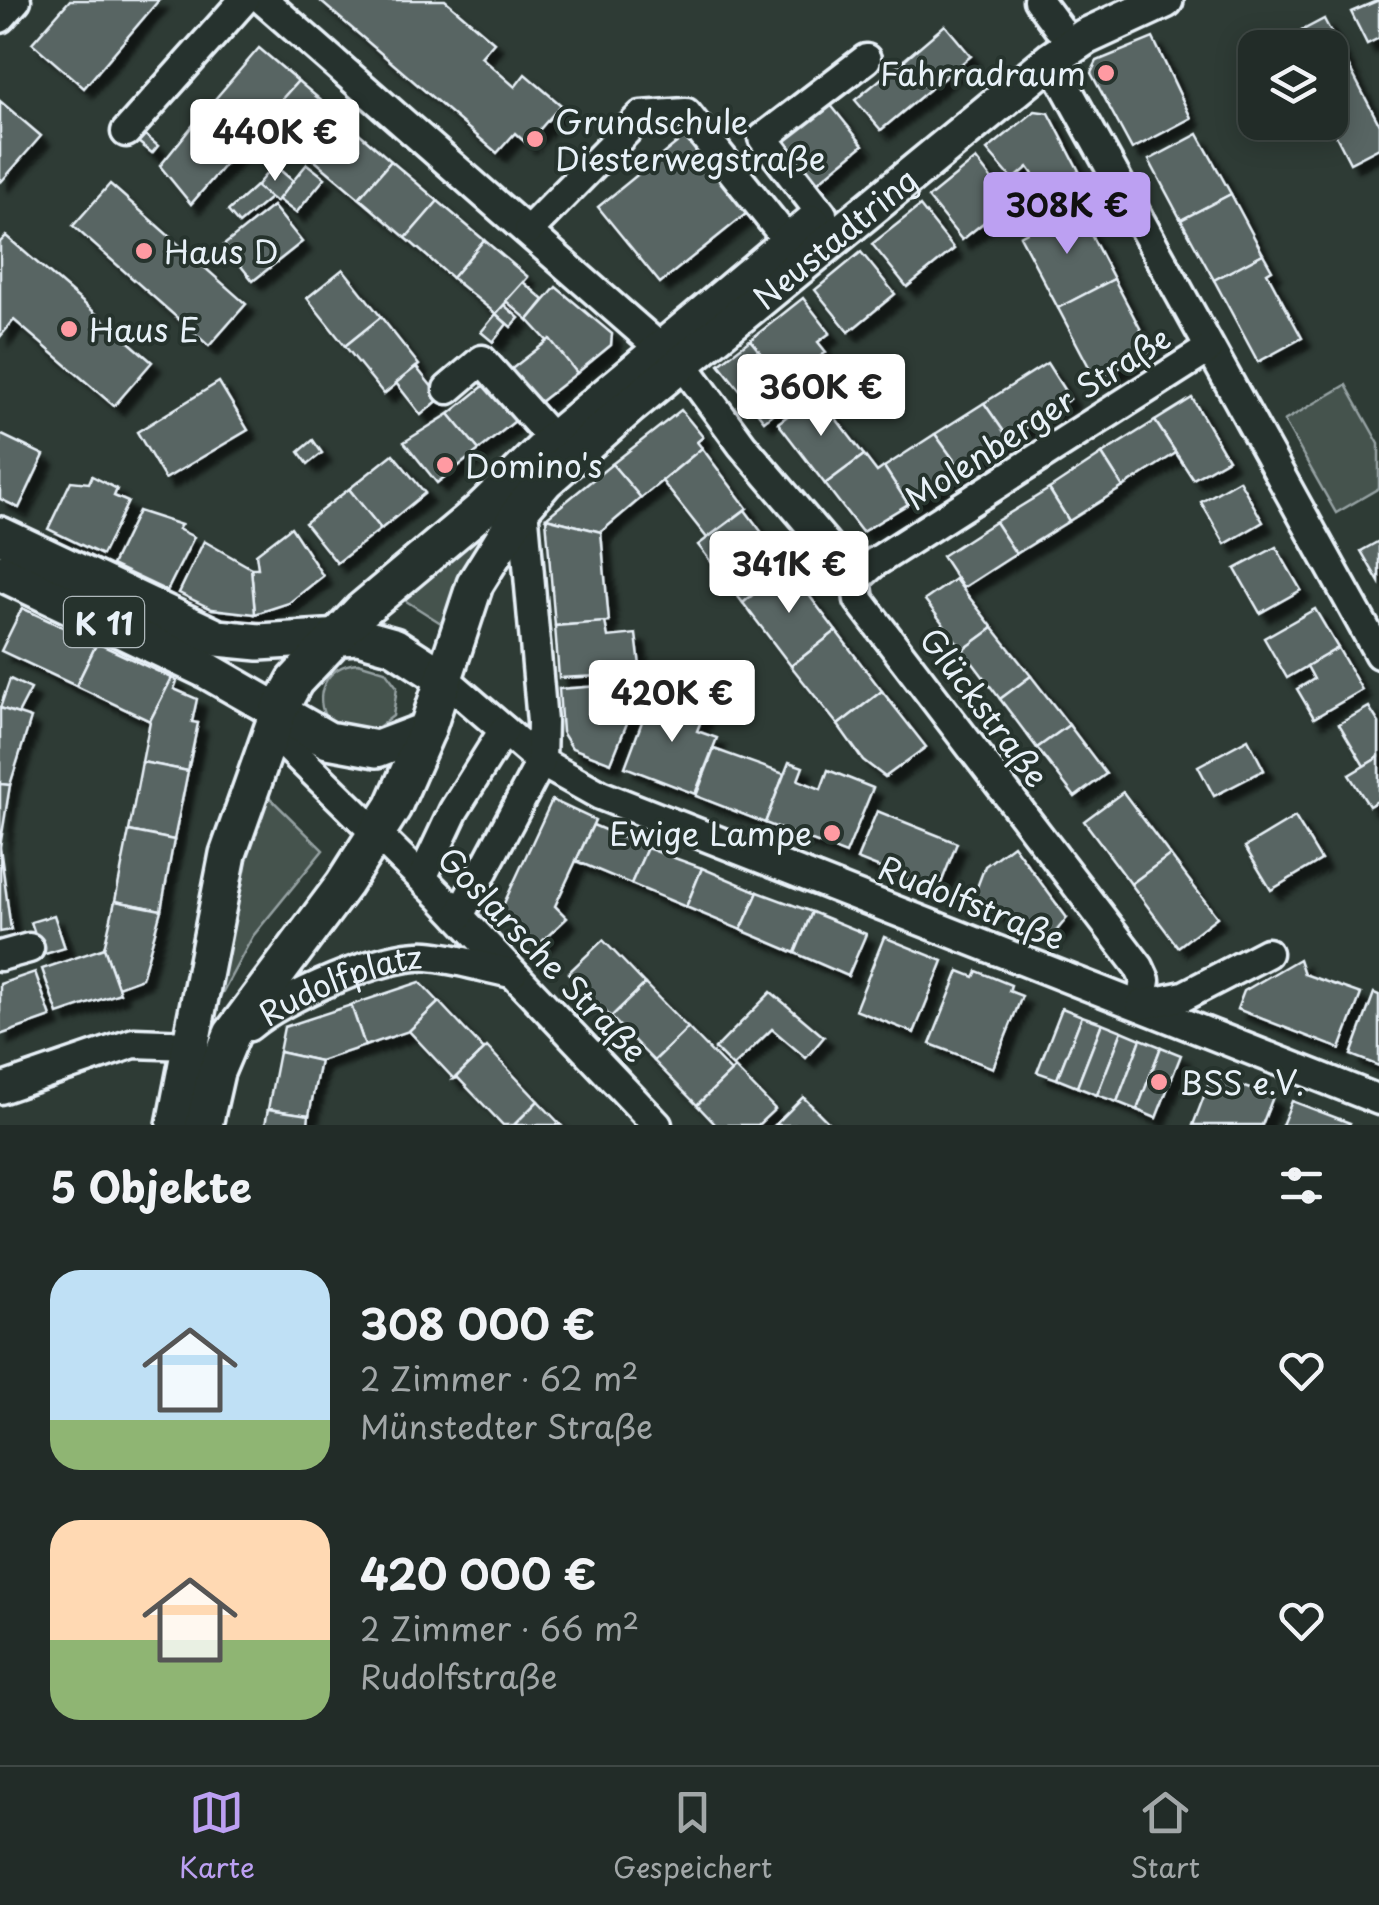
<!DOCTYPE html>
<html lang="de">
<head>
<meta charset="utf-8">
<style>
	body { margin:0; font-family:"Playpen Sans",sans-serif; background:#2a3430; color:#f1f3f6; height:100vh; display:flex; flex-direction:column; font-size:38px; white-space:nowrap }
	* { box-sizing:border-box; margin:0 }
	p { font-size:32px; color:#a2a7a8 }
	.icon { flex:none; width:55px; height:55px; fill:none; stroke:currentColor; stroke-width:2; stroke-linecap:round; stroke-linejoin:round }
	.map { position:relative; height:1125px; overflow:hidden }
	.drawer { display:flex; flex-direction:column; background:#222c28; flex:1 }
	.drawer>* { flex:none }
	.controls { position:absolute; left:1238px; top:30px; display:grid; gap:20px }
	.controls a { display:grid; place-items:center; width:110px; height:110px; border-radius:20px; background:#222c28; box-shadow:0 5px 25px #0003,0 0 0 2px #3f4845; font-size:50px }
	.price { position:absolute; translate:-50% -85px; padding:0 22px; border-radius:10px; background:#fff; color:#222; font-size:32px; line-height:65px; filter:drop-shadow(0 2px 5px #0008) }
	.price::after { content:''; position:absolute; left:50%; top:60px; width:30px; height:22px; margin-left:-15px; background:inherit; clip-path:polygon(0 0,100% 0,50% 100%) }
	.price.current { background:#bca0f2; color:#111 }
	ul { padding:0; list-style:none }
	li { display:flex; align-items:center; gap:30px; height:250px; padding:0 50px }
	li span { display:grid; place-items:center; flex:none; width:280px; height:200px; border-radius:30px; color:#555 }
	li>.icon { margin-inline-start:auto }
	span .icon { width:120px; height:120px; fill:#fffc; stroke-width:1 }
	li b { font-size:42px }
	h2 { display:flex; justify-content:space-between; align-items:center; height:120px; padding:0 50px; font-size:42px }
	.tabs { display:flex; justify-content:space-around; align-items:center; height:140px; border-top:2px solid #3f4845; background:#222c28; font-size:28px; color:#a2a7a8 }
	.tabs a { display:grid; justify-items:center; gap:5px }
	.tabs .current { color:#bca0f2 }
	.map>svg:first-child { display:block }
	.green { fill:#45524e; stroke:#96a2a3; stroke-width:2.5 }
	.building { fill:#596563; stroke:#e8f1f8; stroke-width:2.5; filter:url(#shadow) }
	.lines { fill:none; stroke-linecap:round; stroke-linejoin:round }
	.minor-casing { stroke:#e8f1f8; stroke-width:35 }
	.major-casing { stroke:#e8f1f8; stroke-width:42 }
	.minor { stroke:#26332d; stroke-width:28 }
	.major { stroke:#26332d; stroke-width:35 }
	.poi-dot { fill:#ff9aa2; stroke:#26332d; stroke-width:4 }
	.labels { text-anchor:middle; dominant-baseline:central; stroke-width:8; stroke-linejoin:round; paint-order:stroke }
	.shield { fill:#26332d; stroke:#aeb8bb; stroke-width:2.5 }
	.shield-label { font-size:30px; font-weight:bold; fill:#e8f1f8 }
	.poi-label { font-size:32px; fill:#e8f1f8; stroke:#26332d; text-anchor:start }
	.street-label { font-size:32px; fill:#e8f1f8; stroke:#26332d }
</style>
</head>
<body>
<div class="map">
<svg width="1379" height="1125" viewBox="0 0 1379 1125">
	<defs>
		<filter id="shadow"><feDropShadow dx="9" dy="9" stdDeviation="2.5" flood-color="#0009"/></filter>
	</defs>
	<rect width="100%" height="100%" fill="#2e3b35"/>
	<filter id="ink" filterUnits="userSpaceOnUse"><feTurbulence type="fractalNoise" baseFrequency=".01" numOctaves="2"/><feDisplacementMap in="SourceGraphic" scale="20" xChannelSelector="R" yChannelSelector="G"/><feConvolveMatrix kernelMatrix="1 2 1 2 8 2 1 2 1" color-interpolation-filters="sRGB"/></filter>
	<g filter="url(#ink)">
		<g class="green">
			<polygon points="1346,385 1379,444 1379,488 1336,513 1284,421"/>
			<polygon points="473,536 480,544 444,625 398,596"/>
			<path d="M 358,663 L 385,671 L 397,687 L 393,716 L 372,732 L 328,722 C 312,695 325,666 358,663 Z"/>
			<polygon points="265,793 323,850 253,936 220,997 213,996 243,862"/>
		</g>
		<g class="building">
			<polygon points="70,0 159,0 84,88 32,43"/>
			<polygon points="319,0 445,0 494,42 481,57 515,87 525,74 561,105 527,144 515,133 497,153"/>
			<polygon points="1379,0 1379,38 1367,44 1351,12"/>
			<polygon points="1324,19 1379,124 1379,148 1350,163 1329,122 1330,48 1290,48 1286,39"/>
			<polygon points="945,25 971,56 929,90 904,60"/>
			<polygon points="1153,38 1191,118 1132,149 1091,73 1097,61"/>
			<polygon points="259,48 298,81 236,152 197,120"/>
			<polygon points="904,60 929,90 881,130 855,100"/>
			<polygon points="298,81 345,121 313,159 265,118"/>
			<polygon points="0,101 41,136 1,182 0,181"/>
			<polygon points="830,104 863,145 811,188 777,147"/>
			<polygon points="1035,111 1049,113 1079,171 1044,190 1028,167 1013,180 987,150"/>
			<polygon points="197,120 236,152 191,204 160,166"/>
			<polygon points="345,121 391,161 359,198 313,159"/>
			<polygon points="690,132 752,209 660,283 598,207"/>
			<polygon points="144,134 158,146 152,153 138,142"/>
			<polygon points="1198,134 1231,194 1181,220 1149,160"/>
			<polygon points="976,159 1009,202 962,240 928,198"/>
			<polygon points="391,161 438,201 406,238 359,198"/>
			<polygon points="307,164 325,178 296,213 278,199"/>
			<polygon points="274,165 293,181 276,202 256,186"/>
			<polygon points="110,184 246,304 209,346 73,226"/>
			<polygon points="256,186 270,198 239,224 228,211"/>
			<polygon points="1231,194 1263,254 1214,280 1181,220"/>
			<polygon points="438,201 484,240 452,278 406,238"/>
			<polygon points="273,206 302,242 253,281 224,245"/>
			<polygon points="920,206 954,249 907,287 872,244"/>
			<polygon points="1076,206 1114,279 1058,308 1020,236"/>
			<polygon points="6,236 152,362 114,406 14,320 0,337 0,242"/>
			<polygon points="484,240 528,277 496,314 452,278"/>
			<polygon points="861,252 895,294 849,332 815,290"/>
			<polygon points="1263,254 1272,270 1267,273 1302,338 1258,362 1214,280"/>
			<polygon points="343,269 381,317 345,346 307,298"/>
			<polygon points="1114,279 1152,351 1096,380 1058,308"/>
			<polygon points="523,282 544,300 528,320 506,301"/>
			<polygon points="556,287 612,334 611,345 577,373 528,320"/>
			<polygon points="803,298 830,333 818,342 826,352 798,375 789,364 778,373 750,340"/>
			<polygon points="504,305 519,318 511,327 496,314"/>
			<polygon points="496,314 507,324 493,342 481,332"/>
			<polygon points="381,317 419,365 384,394 345,346"/>
			<polygon points="550,339 577,373 531,409 504,375"/>
			<polygon points="750,340 796,396 764,421 719,364"/>
			<polygon points="1047,363 1070,399 1009,439 984,403"/>
			<polygon points="416,367 441,398 421,415 396,383"/>
			<polygon points="491,380 520,417 479,450 449,414"/>
			<polygon points="219,382 248,430 165,479 137,432"/>
			<polygon points="817,394 864,455 825,484 778,423"/>
			<polygon points="1192,398 1228,459 1193,479 1155,421"/>
			<polygon points="984,403 1009,439 961,470 935,434"/>
			<polygon points="681,410 703,437 697,442 702,448 641,498 612,464"/>
			<polygon points="449,414 479,450 437,483 404,442"/>
			<polygon points="1155,421 1176,453 1123,487 1102,454"/>
			<polygon points="0,434 44,455 19,508 0,499"/>
			<polygon points="935,434 961,470 908,504 884,467"/>
			<polygon points="313,440 322,453 308,464 299,452"/>
			<polygon points="702,448 747,508 707,538 662,481"/>
			<polygon points="393,454 425,493 381,529 349,489"/>
			<polygon points="1102,454 1123,487 1069,521 1049,489"/>
			<polygon points="864,455 877,472 884,467 908,504 862,532 825,484"/>
			<polygon points="612,464 641,498 601,532 546,518"/>
			<polygon points="92,476 117,489 114,496 128,502 102,555 48,529 71,481 89,483"/>
			<polygon points="1239,480 1263,522 1225,544 1201,502"/>
			<polygon points="349,489 381,529 337,563 305,523"/>
			<polygon points="1049,489 1069,521 1016,554 995,522"/>
			<polygon points="745,510 787,566 743,603 698,545"/>
			<polygon points="138,511 181,525 178,529 194,537 167,591 112,565"/>
			<polygon points="546,518 601,532 609,622 555,626"/>
			<polygon points="995,522 1016,554 963,588 942,556"/>
			<polygon points="291,527 323,576 289,603 255,614 251,568 258,568 256,554"/>
			<polygon points="204,541 251,568 255,614 212,609 179,593"/>
			<polygon points="1379,541 1379,582 1361,551"/>
			<polygon points="1276,547 1301,590 1260,613 1235,569"/>
			<polygon points="787,566 836,631 791,666 743,603"/>
			<polygon points="955,579 993,628 963,650 925,600"/>
			<polygon points="22,608 97,643 76,686 1,651"/>
			<polygon points="1315,609 1338,648 1287,678 1264,638"/>
			<polygon points="605,622 608,637 636,634 641,674 559,678 555,626"/>
			<polygon points="993,628 1031,676 1000,699 963,650"/>
			<polygon points="836,631 882,691 838,725 791,666"/>
			<polygon points="97,643 172,678 150,721 76,686"/>
			<polygon points="1338,648 1362,690 1314,718 1297,689 1314,679 1307,666"/>
			<polygon points="1031,676 1069,725 1037,748 1000,699"/>
			<polygon points="172,678 177,681 174,689 197,699 192,722 198,723 188,771 142,762 150,721"/>
			<polygon points="10,679 31,689 18,714 0,708"/>
			<polygon points="614,685 633,708 611,763 572,748 562,732 559,689"/>
			<polygon points="882,691 926,747 885,777 863,760 838,725"/>
			<polygon points="662,694 705,710 697,731 717,738 695,794 625,767 646,711 654,714"/>
			<polygon points="1369,707 1379,723 1379,757 1364,766 1339,724"/>
			<polygon points="0,708 31,718 10,785 0,784"/>
			<polygon points="1069,725 1106,774 1075,797 1037,748"/>
			<polygon points="1248,739 1264,770 1214,796 1198,766"/>
			<polygon points="714,749 784,774 765,823 696,796"/>
			<polygon points="1379,757 1379,800 1369,806 1349,775"/>
			<polygon points="142,762 188,771 174,840 129,831"/>
			<polygon points="789,762 803,767 798,780 821,789 828,770 873,788 846,854 765,823"/>
			<polygon points="0,784 10,785 0,847"/>
			<polygon points="1123,792 1170,855 1131,884 1084,821"/>
			<polygon points="552,800 595,820 555,906 567,918 535,948 500,912"/>
			<polygon points="877,811 957,843 938,891 857,859"/>
			<polygon points="1295,817 1321,860 1271,890 1245,847"/>
			<polygon points="593,825 647,848 631,884 576,861"/>
			<polygon points="129,831 174,840 161,910 115,901"/>
			<polygon points="1013,845 1067,918 1053,935 971,903 985,866"/>
			<polygon points="0,847 11,930 0,932"/>
			<polygon points="647,848 702,868 686,907 631,884"/>
			<polygon points="1170,855 1217,917 1178,947 1131,884"/>
			<polygon points="702,868 758,892 741,930 686,907"/>
			<polygon points="758,892 812,912 795,953 741,930"/>
			<polygon points="115,901 161,910 142,978 118,987 104,948"/>
			<polygon points="812,912 866,934 848,976 795,953"/>
			<polygon points="54,915 65,948 42,955 31,922"/>
			<polygon points="884,937 943,961 914,1033 855,1010"/>
			<polygon points="603,940 645,984 611,1017 568,973"/>
			<polygon points="104,948 120,993 58,1014 42,969"/>
			<polygon points="1299,959 1304,974 1361,994 1340,1049 1237,1009 1244,991"/>
			<polygon points="959,971 974,977 977,971 1011,985 1009,991 1022,996 993,1068 930,1044"/>
			<polygon points="35,972 51,1017 0,1035 0,984"/>
			<polygon points="420,982 439,1002 409,1031 365,1046 351,1005"/>
			<polygon points="645,984 688,1028 654,1061 611,1017"/>
			<polygon points="771,992 824,1037 806,1058 772,1029 733,1067 715,1049"/>
			<polygon points="1374,993 1379,995 1379,1066 1351,1055"/>
			<polygon points="439,1002 484,1050 454,1079 409,1031"/>
			<polygon points="351,1005 365,1046 320,1061 279,1052 284,1027"/>
			<polygon points="1062,1008 1082,1016 1057,1079 1037,1072"/>
			<polygon points="1082,1016 1102,1023 1077,1087 1057,1079"/>
			<polygon points="1102,1023 1122,1031 1097,1095 1077,1087"/>
			<polygon points="688,1028 731,1072 697,1105 654,1061"/>
			<polygon points="1122,1031 1141,1039 1117,1102 1097,1095"/>
			<polygon points="1141,1039 1161,1047 1137,1110 1117,1102"/>
			<polygon points="487,1047 538,1101 514,1125 503,1125 458,1078 454,1079"/>
			<polygon points="1161,1047 1181,1055 1156,1118 1137,1110"/>
			<polygon points="279,1052 320,1061 309,1115 268,1109"/>
			<polygon points="735,1068 775,1109 758,1125 716,1125 697,1105"/>
			<polygon points="1212,1075 1273,1097 1262,1125 1193,1125"/>
			<polygon points="803,1097 831,1125 775,1125"/>
			<polygon points="538,1101 561,1125 514,1125"/>
			<polygon points="1292,1101 1350,1123 1349,1125 1282,1125"/>
			<polygon points="268,1109 309,1115 308,1125 265,1125"/>
		</g>
		<g class="lines">
			<defs>
				<g id="minor">
					<polyline points="263,0 660,348"/>
					<polyline points="1038,0 1058,27"/>
					<polyline points="0,18 16,0"/>
					<polyline points="1051,60 1379,654"/>
					<polyline points="126,132 244,0"/>
					<polyline points="822,214 763,138 866,59"/>
					<polyline points="529,230 641,116 686,113 800,256"/>
					<polyline points="682,363 742,445 856,579 859,600 1139,967 1145,980 1141,1005"/>
					<polyline points="448,389 482,360 553,440"/>
					<polyline points="856,579 874,563 1207,350"/>
					<polyline points="445,679 541,762 600,795 1379,1100"/>
					<polyline points="279,710 283,742 441,897 657,1125"/>
					<polyline points="422,878 454,810 504,730"/>
					<polyline points="459,916 541,762 542,722 523,507"/>
					<polyline points="0,956 29,948"/>
					<polyline points="1141,1005 1184,996 1267,953"/>
					<path id="s1" d="M 249,1026 C 283,997 383,953 428,956 C 456,958 485,968 512,973"/>
					<polyline points="0,1089 134,1043 189,1045"/>
				</g>
				<g id="major">
					<polyline points="0,535 218,638 259,642 358,636 394,646 445,679"/>
					<polyline points="0,572 208,671 328,740 377,749 427,730"/>
					<polyline points="175,1125 228,854 279,710 295,681 362,610 479,512 553,440 812,223"/>
					<path id="s2" d="M 204,1125 L 216,1072 L 232,1034 L 344,884 L 393,807 L 427,730 L 475,584 L 523,507 L 546,480 L 630,406 L 1051,60 L 1085,37 L 1165,0"/>
				</g>
			</defs>
			<use href="#minor" class="minor-casing"/>
			<use href="#major" class="major-casing"/>
			<use href="#minor" class="minor"/>
			<use href="#major" class="major"/>
		</g>
	</g>
	<g class="poi-dot">
		<circle cx="1106" cy="73" r="10"/>
		<circle cx="535" cy="139" r="10"/>
		<circle cx="144" cy="251" r="10"/>
		<circle cx="69" cy="329" r="10"/>
		<circle cx="445" cy="465" r="10"/>
		<circle cx="832" cy="833" r="10"/>
		<circle cx="1159" cy="1082" r="10"/>
	</g>
	<g class="labels">
		<rect class="shield" x="64" y="597" width="80" height="50" rx="8"/>
		<g class="shield-label">
			<text x="104" y="622">K 11</text>
		</g>
		<g class="poi-label">
			<text x="1086" y="73" text-anchor="end">Fahrradraum</text>
			<text x="555" y="121">Grundschule<tspan x="555" dy="37">Diesterwegstraße</tspan></text>
			<text x="164" y="251">Haus D</text>
			<text x="89" y="329">Haus E</text>
			<text x="465" y="465">Domino's</text>
			<text x="812" y="833" text-anchor="end">Ewige Lampe</text>
			<text x="1179" y="1082">BSS e.V.</text>
		</g>
		<g class="street-label">
			<text stroke="none"><textPath href="#s2" startOffset="1115">Neustadtring</textPath></text>
			<text transform="translate(1037 417) rotate(-33)">Molenberger Straße</text>
			<text transform="translate(985 707) rotate(53)">Glückstraße</text>
			<text transform="translate(972 902) rotate(22)">Rudolfstraße</text>
			<text transform="translate(543 954) rotate(46)">Goslarsche Straße</text>
			<text stroke="none"><textPath href="#s1" startOffset="102">Rudolfplatz</textPath></text>
		</g>
	</g>
</svg>
<div class="controls">
<a><svg class="icon" aria-label="layers" viewBox="0 0 24 24"><path d="M12 4l9 5-9 5-9-5zM3 14l9 5 9-5"/></svg></a>
</div>
<b class="price" style="left:275px;top:184px">440K €</b>
<b class="price current" style="left:1067px;top:257px">308K €</b>
<b class="price" style="left:821px;top:439px">360K €</b>
<b class="price" style="left:789px;top:616px">341K €</b>
<b class="price" style="left:672px;top:745px">420K €</b>
</div>
<section class="drawer">
<h2>5 Objekte<svg class="icon" aria-label="filters" viewBox="0 0 24 24"><path d="M4 7h16M4 17h16"/><circle cx="9" cy="7" r="2"/><circle cx="15" cy="17" r="2"/></svg></h2>
<ul>
<li><span style="background:linear-gradient(#bfe0f5 75%,#8fb573 0)"><svg class="icon" aria-label="home" viewBox="0 0 24 24"><path d="M3 11l9-7 9 7M6 9v11h12V9"/></svg></span><div><b>308 000 €</b><p>2 Zimmer · 62 m²</p><p>Münstedter Straße</p></div><svg class="icon" aria-label="heart" viewBox="0 0 24 24"><path d="M12 20l-8-8c-3-5 5-10 8-4 3-6 11-1 8 4z"/></svg></li>
<li><span style="background:linear-gradient(#ffd9b3 60%,#8fb573 0)"><svg class="icon" aria-label="home" viewBox="0 0 24 24"><path d="M3 11l9-7 9 7M6 9v11h12V9"/></svg></span><div><b>420 000 €</b><p>2 Zimmer · 66 m²</p><p>Rudolfstraße</p></div><svg class="icon" aria-label="heart" viewBox="0 0 24 24"><path d="M12 20l-8-8c-3-5 5-10 8-4 3-6 11-1 8 4z"/></svg></li>
</ul>
</section>
<nav class="tabs">
<a class="current"><svg class="icon" aria-label="map" viewBox="0 0 24 24"><path d="M3 6l6-2 6 2 6-2v14l-6 2-6-2-6 2zM9 4v14M15 6v14"/></svg>Karte</a>
<a><svg class="icon" aria-label="saved" viewBox="0 0 24 24"><path d="M7 4h10v16l-5-4-5 4z"/></svg>Gespeichert</a>
<a><svg class="icon" aria-label="home" viewBox="0 0 24 24"><path d="M3 11l9-7 9 7M6 9v11h12V9"/></svg>Start</a>
</nav>
</body>
</html>
